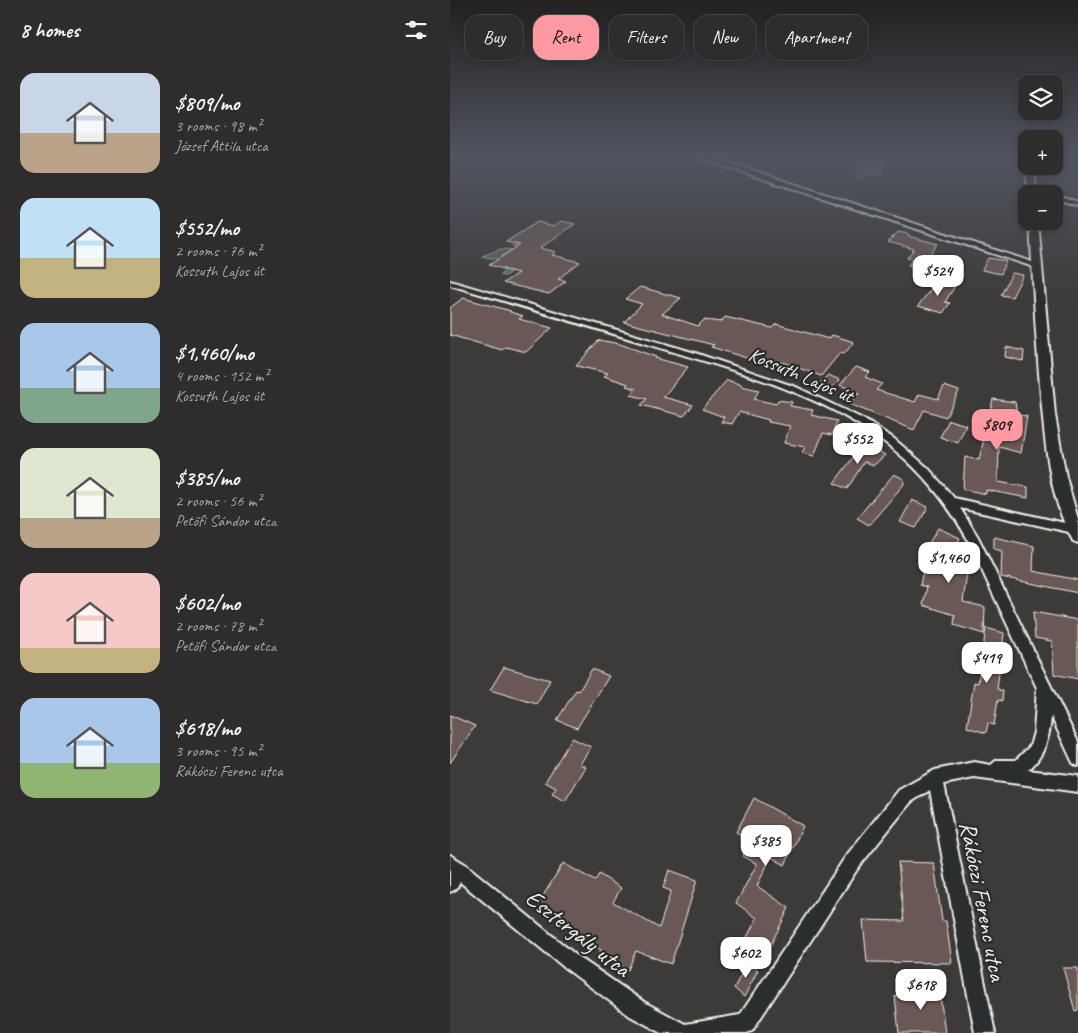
<!DOCTYPE html>
<html lang="en">
<head>
<meta charset="utf-8">
<style>
	body { margin:0; font-family:Caveat,sans-serif; background:#3a3838; color:#f1f3f6; height:100vh; display:flex; flex-direction:column; font-size:19px; white-space:nowrap }
	* { box-sizing:border-box; margin:0 }
	p { font-size:16px; color:#a7a7a9 }
	.icon { flex:none; width:28px; height:28px; fill:none; stroke:currentColor; stroke-width:2; stroke-linecap:round; stroke-linejoin:round }
	.map { position:relative; flex:1; overflow:hidden }
	.drawer { display:flex; flex-direction:column; background:#2e2c2c; width:450px }
	.drawer>* { flex:none }
	.top-card { position:absolute; left:15px; top:15px; width:475px; height:45px; display:flex; gap:10px }
	.controls { position:absolute; left:568px; top:75px; display:grid; gap:10px }
	.controls a { display:grid; place-items:center; width:45px; height:45px; border-radius:10px; background:#2e2c2c; box-shadow:0 2px 8px #0003,0 0 0 1px #494848; font-size:25px }
	.price { position:absolute; translate:-50% -42px; padding:0 11px; border-radius:10px; background:#fff; color:#222; font-size:16px; line-height:32px; filter:drop-shadow(0 1px 2px #0008) }
	.price::after { content:''; position:absolute; left:50%; top:30px; width:15px; height:11px; margin-left:-8px; background:inherit; clip-path:polygon(0 0,100% 0,50% 100%) }
	.price.current { background:#ff9aa2; color:#111 }
	ul { padding:0; list-style:none }
	li { display:flex; align-items:center; gap:15px; height:125px; padding:0 20px }
	li span { display:grid; place-items:center; flex:none; width:140px; height:100px; border-radius:15px; color:#555 }
	li>.icon { margin-inline-start:auto }
	span .icon { width:60px; height:60px; fill:#fffc; stroke-width:1 }
	li b { font-size:21px }
	h2 { display:flex; justify-content:space-between; align-items:center; height:60px; padding:0 20px; font-size:21px }
	.tag { padding:0 18px; border-radius:15px; background:#2e2c2c; box-shadow:0 2px 8px #0003,0 0 0 1px #494848; font-size:18px; line-height:45px }
	.tag.current { background:#ff9aa2; color:#111 }
	main { display:flex; flex:1; min-height:0 }
	.map>svg:first-child { display:block }
	.built { fill:#4d4645 }
	.green { fill:#576b56; stroke:#a6ae9f }
	.building { fill:#6a5856; stroke:#f4f1e8 }
	.lines { fill:none; stroke-linecap:round; stroke-linejoin:round }
	.minor-casing { stroke:#f4f1e8; stroke-width:4 }
	.secondary-casing { stroke:#f4f1e8; stroke-width:4 }
	.minor { fill:#2a2d2e; fill-rule:evenodd }
	.secondary { fill:#2a2d2e; fill-rule:evenodd }
	.labels { text-anchor:middle; dominant-baseline:central; stroke-width:4.5; stroke-linejoin:round; paint-order:stroke }
	.street-label { font-size:20px; fill:#f4f1e8; stroke:#2a2d2e }
	.near-street-label { font-size:24px; fill:#f4f1e8; stroke:#2a2d2e }
</style>
</head>
<body>
<main>
<section class="drawer">
<h2>8 homes<svg class="icon" aria-label="filters" viewBox="0 0 24 24"><path d="M4 7h16M4 17h16"/><circle cx="9" cy="7" r="2"/><circle cx="15" cy="17" r="2"/></svg></h2>
<ul>
<li><span style="background:linear-gradient(#c9d6e8 60%,#b9a48a 0)"><svg class="icon" aria-label="home" viewBox="0 0 24 24"><path d="M3 11l9-7 9 7M6 9v11h12V9"/></svg></span><div><b>$809/mo</b><p>3 rooms · 98 m²</p><p>József Attila utca</p></div></li>
<li><span style="background:linear-gradient(#bfe0f5 60%,#c2b280 0)"><svg class="icon" aria-label="home" viewBox="0 0 24 24"><path d="M3 11l9-7 9 7M6 9v11h12V9"/></svg></span><div><b>$552/mo</b><p>2 rooms · 76 m²</p><p>Kossuth Lajos út</p></div></li>
<li><span style="background:linear-gradient(#a9c7e8 65%,#7fa58c 0)"><svg class="icon" aria-label="home" viewBox="0 0 24 24"><path d="M3 11l9-7 9 7M6 9v11h12V9"/></svg></span><div><b>$1,460/mo</b><p>4 rooms · 152 m²</p><p>Kossuth Lajos út</p></div></li>
<li><span style="background:linear-gradient(#dfe7d0 70%,#b9a48a 0)"><svg class="icon" aria-label="home" viewBox="0 0 24 24"><path d="M3 11l9-7 9 7M6 9v11h12V9"/></svg></span><div><b>$385/mo</b><p>2 rooms · 56 m²</p><p>Petőfi Sándor utca</p></div></li>
<li><span style="background:linear-gradient(#f6c9c9 75%,#c2b280 0)"><svg class="icon" aria-label="home" viewBox="0 0 24 24"><path d="M3 11l9-7 9 7M6 9v11h12V9"/></svg></span><div><b>$602/mo</b><p>2 rooms · 78 m²</p><p>Petőfi Sándor utca</p></div></li>
<li><span style="background:linear-gradient(#a9c7e8 65%,#8fb573 0)"><svg class="icon" aria-label="home" viewBox="0 0 24 24"><path d="M3 11l9-7 9 7M6 9v11h12V9"/></svg></span><div><b>$618/mo</b><p>3 rooms · 95 m²</p><p>Rákóczi Ferenc utca</p></div></li>
</ul>
</section>
<div class="map">
<svg width="628" height="1033" viewBox="0 0 628 1033">
	<rect width="100%" height="100%" fill="#3d3a3a"/>
	<filter id="ink" filterUnits="userSpaceOnUse"><feTurbulence type="fractalNoise" baseFrequency=".02" numOctaves="2"/><feDisplacementMap in="SourceGraphic" scale="10" xChannelSelector="R" yChannelSelector="G"/><feConvolveMatrix kernelMatrix="1 2 1 2 8 2 1 2 1" color-interpolation-filters="sRGB"/></filter>
	<g filter="url(#ink)">
		<polygon class="built" points="604,157 628,157 628,198 597,189 590,166 604,166"/>
		<g class="green">
			<polygon points="412,157 435,157 431,174 414,174 410,178 405,178"/>
			<polygon points="65,244 86,249 84,256 55,276 50,275 55,271 52,270 60,272 82,256 61,250 51,257 59,262 32,256 50,249 67,250 70,248 62,246"/>
		</g>
		<g class="building">
			<polygon points="111,221 125,224 90,248 106,252 102,255 130,262 108,279 116,281 99,294 53,283 68,273 39,265 70,245 56,242 87,222 104,226"/>
			<polygon points="448,232 459,234 458,236 488,244 469,268 458,265 463,259 457,258 464,249 438,242"/>
			<polygon points="538,258 556,261 551,274 532,270"/>
			<polygon points="562,273 573,275 562,297 551,295"/>
			<polygon points="487,281 505,286 495,302 500,303 493,313 468,306"/>
			<polygon points="190,287 231,298 212,314 248,326 254,320 271,322 275,317 322,328 326,324 379,339 382,335 404,342 394,354 390,353 371,376 332,362 329,364 316,360 313,363 261,347 264,345 174,322 192,304 175,299"/>
			<polygon points="13,298 61,311 60,312 73,316 69,319 102,328 76,352 56,347 52,350 0,335 0,308"/>
			<polygon points="149,340 170,344 206,357 205,358 238,367 213,397 243,405 234,416 191,405 197,399 181,395 186,389 176,386 178,384 154,376 158,373 126,366"/>
			<polygon points="556,347 574,351 573,361 555,357"/>
			<polygon points="406,367 420,372 415,377 432,384 426,390 465,402 469,394 488,399 494,386 509,391 496,417 474,410 464,430 399,404 409,393 390,385"/>
			<polygon points="378,375 390,380 378,391 367,386"/>
			<polygon points="277,380 292,385 291,386 309,390 304,399 326,404 328,400 342,402 340,406 363,410 361,415 387,421 382,435 373,433 364,456 352,453 355,447 334,443 340,426 318,422 319,420 289,412 282,424 271,422 274,417 252,409"/>
			<polygon points="543,399 565,402 567,415 577,416 571,453 549,447 548,482 578,487 578,498 536,490 536,494 513,489 515,457 529,460"/>
			<polygon points="499,420 516,425 508,443 490,437"/>
			<polygon points="414,443 435,455 424,465 414,462 397,489 384,483"/>
			<polygon points="444,474 454,479 454,484 419,525 407,518"/>
			<polygon points="462,500 478,507 466,528 450,522"/>
			<polygon points="488,528 510,538 497,561 518,566 513,602 535,607 534,634 504,625 505,615 473,605 477,587 470,585 479,543"/>
			<polygon points="544,537 584,546 583,571 628,580 628,593 551,577 552,551 544,549"/>
			<polygon points="583,612 628,620 628,679 604,674 602,641 585,638"/>
			<polygon points="536,628 554,633 547,689 553,691 552,701 548,700 544,725 538,723 536,733 517,727 524,682 528,683"/>
			<polygon points="54,667 100,680 87,704 40,690"/>
			<polygon points="142,669 159,676 127,728 107,720 126,690 129,691"/>
			<polygon points="0,715 25,726 0,763"/>
			<polygon points="122,738 141,747 130,764 136,767 115,801 102,794 106,788 95,782"/>
			<polygon points="304,798 353,826 335,865 321,857 307,886 339,908 317,952 297,937 307,918 286,903 307,864 293,856 301,841 286,832"/>
			<polygon points="448,862 484,863 492,921 496,921 502,963 417,962 413,920 454,921"/>
			<polygon points="113,863 145,881 149,874 171,888 163,902 209,928 221,891 213,888 219,870 247,880 221,964 186,951 178,970 149,953 151,950 117,927 118,925 87,906"/>
			<polygon points="298,962 308,970 294,997 284,988"/>
			<polygon points="613,968 628,968 628,1010 625,1011"/>
			<polygon points="460,987 489,987 495,1033 449,1033 445,996 461,996"/>
		</g>
		<g class="lines">
			<defs>
				<g id="minor">
					<polygon points="246,157 256,157 280,163 591,265 584,267"/>
					<polygon points="582,187 598,193 599,194 589,194 580,190 579,189"/>
					<polygon points="604,194 628,202 628,206 604,198"/>
					<path d="M 0,281 L 242,352 L 346,387 L 413,419 L 443,438 L 478,468 L 504,498 L 628,526 L 628,534 L 510,508 L 528,537 L 628,742 L 628,766 L 623,763 L 601,716 C 600,736 594,757 578,770 L 628,776 L 628,792 L 524,778 L 494,784 L 545,1033 L 525,1033 L 480,790 L 461,802 L 408,868 L 302,1031 L 297,1033 L 212,1033 L 180,1016 L 115,968 L 10,882 L 6,889 L 0,892 L 0,855 L 15,864 L 127,956 L 194,1002 L 235,1024 L 290,1015 L 396,856 L 449,790 L 485,770 L 524,762 L 541,765 L 547,760 L 566,760 L 580,746 L 584,732 L 587,688 L 517,538 C 496,501 471,470 437,444 C 373,394 284,370 207,347 C 138,326 69,305 0,285 Z"/>
				</g>
				<g id="secondary">
					<polygon points="576,166 584,166 586,194 578,194"/>
					<path d="M 580,221 L 588,221 L 605,415 L 616,477 L 628,519 L 628,543 L 623,541 C 601,501 596,453 592,408 C 586,346 583,284 580,221 Z"/>
				</g>
			</defs>
			<use href="#minor" class="minor-casing"/>
			<use href="#secondary" class="secondary-casing"/>
			<use href="#minor" class="minor"/>
			<use href="#secondary" class="secondary"/>
		</g>
	</g>
	<linearGradient id="sky" x2="0" y2="1"><stop stop-color="#222020"/><stop offset="0.52" stop-color="#515560"/><stop offset="1" stop-color="#515560" stop-opacity="0"/></linearGradient>
	<rect width="628" height="302" fill="url(#sky)"/>
	<g class="labels">
		<g class="street-label">
			<text transform="translate(351 375) rotate(23)">Kossuth Lajos út</text>
		</g>
		<g class="near-street-label">
			<text transform="translate(533 901) rotate(79)">Rákóczi Ferenc utca</text>
			<text transform="translate(128 933) rotate(38)">Esztergály utca</text>
		</g>
	</g>
</svg>
<div class="controls">
<a><svg class="icon" aria-label="layers" viewBox="0 0 24 24"><path d="M12 4l9 5-9 5-9-5zM3 14l9 5 9-5"/></svg></a>
<a>+</a>
<a>−</a>
</div>
<b class="price" style="left:488px;top:297px">$524</b>
<b class="price current" style="left:547px;top:451px">$809</b>
<b class="price" style="left:408px;top:465px">$552</b>
<b class="price" style="left:499px;top:584px">$1,460</b>
<b class="price" style="left:537px;top:684px">$419</b>
<b class="price" style="left:316px;top:867px">$385</b>
<b class="price" style="left:296px;top:979px">$602</b>
<b class="price" style="left:471px;top:1011px">$618</b>
<div class="top-card">
<a class="tag">Buy</a>
<a class="tag current">Rent</a>
<a class="tag">Filters</a>
<a class="tag">New</a>
<a class="tag">Apartment</a>
</div>
</div>
</main>
</body>
</html>
